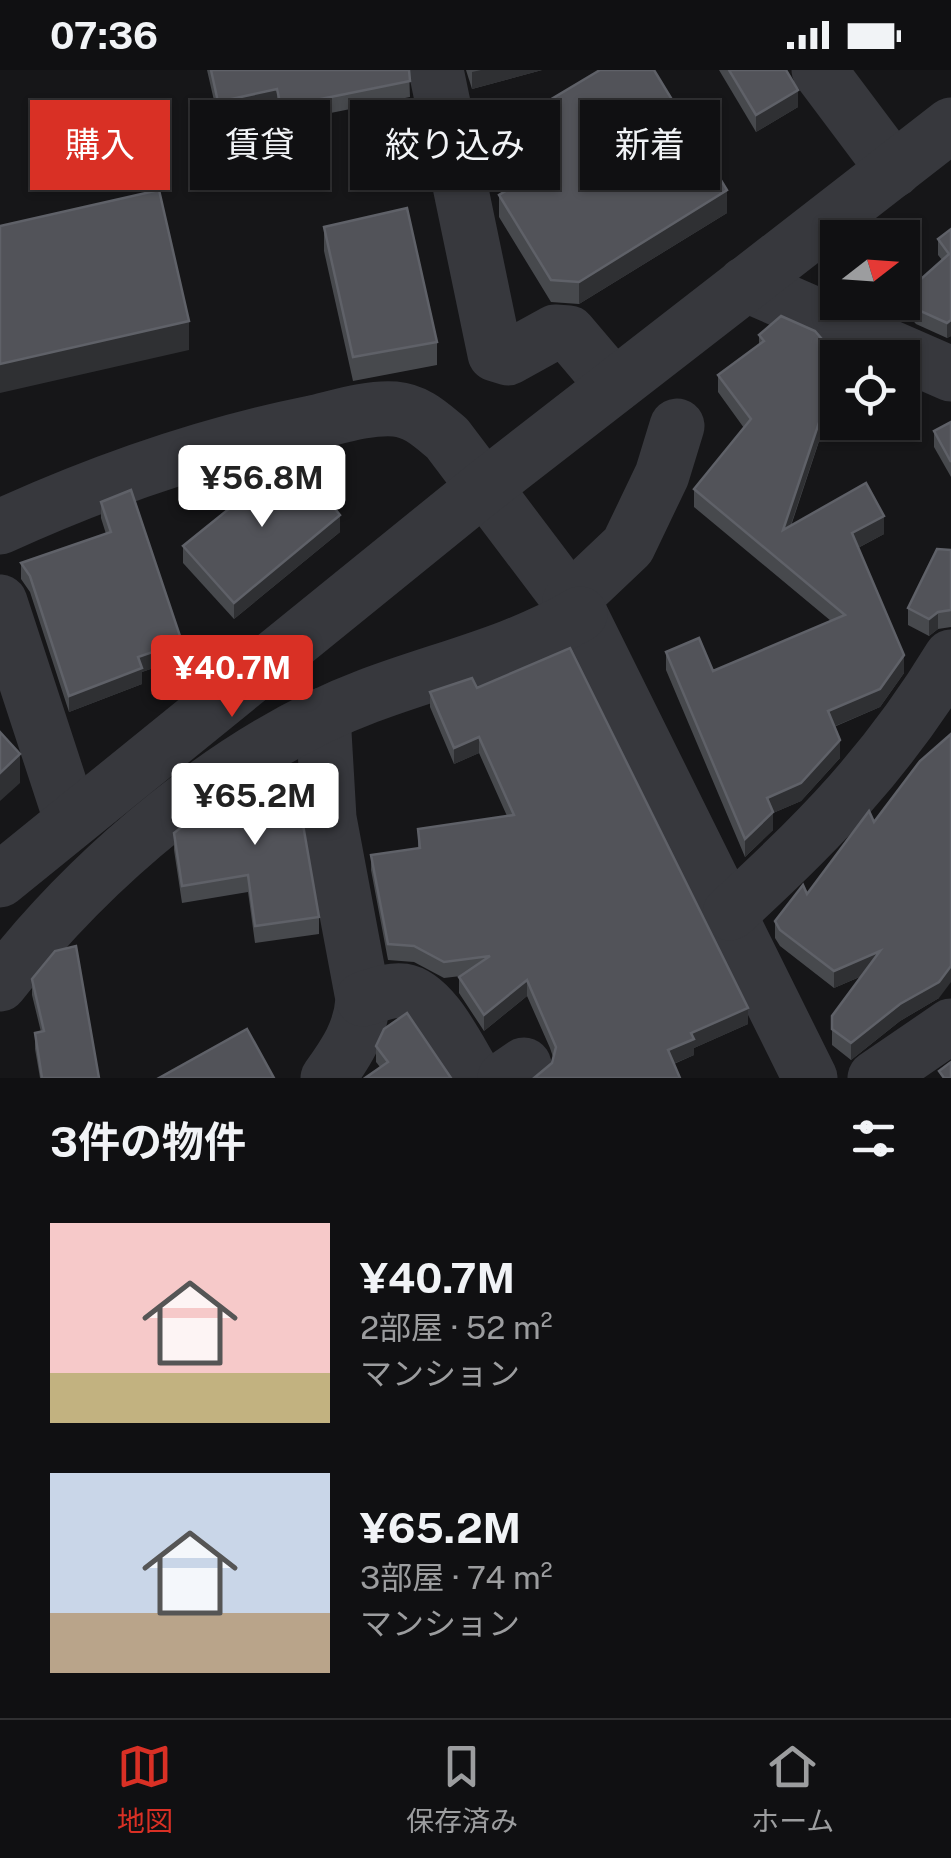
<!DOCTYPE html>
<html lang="ja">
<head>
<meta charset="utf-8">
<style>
	body { margin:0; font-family:"Public Sans","Noto Sans JP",sans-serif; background:#1e1e20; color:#f1f3f6; height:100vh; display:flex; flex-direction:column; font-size:38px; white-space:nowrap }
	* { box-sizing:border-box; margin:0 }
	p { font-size:32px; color:#9c9d9f }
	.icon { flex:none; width:55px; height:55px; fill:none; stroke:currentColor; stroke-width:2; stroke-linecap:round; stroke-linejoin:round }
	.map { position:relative; height:1008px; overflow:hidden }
	.side { display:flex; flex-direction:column; background:#101012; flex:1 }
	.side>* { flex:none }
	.hud { position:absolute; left:30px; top:30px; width:892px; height:90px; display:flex; gap:20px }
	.needle { width:65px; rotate:73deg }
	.buttons { position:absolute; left:820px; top:150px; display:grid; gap:20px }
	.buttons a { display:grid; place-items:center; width:100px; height:100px; border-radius:0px; background:#101012; box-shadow:0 2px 8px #0004,0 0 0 2px #303032; font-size:50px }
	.price { position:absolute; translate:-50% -85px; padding:0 22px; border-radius:10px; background:#fff; color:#222; font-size:32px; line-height:65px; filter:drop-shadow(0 2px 5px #0008) }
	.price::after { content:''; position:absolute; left:50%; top:60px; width:30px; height:22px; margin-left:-15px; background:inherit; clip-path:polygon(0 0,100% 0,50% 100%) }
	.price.selected { background:#d93025; color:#fff }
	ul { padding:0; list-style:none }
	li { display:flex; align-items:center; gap:30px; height:250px; padding:0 50px }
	li span { display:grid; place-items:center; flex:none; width:280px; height:200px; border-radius:0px; color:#555 }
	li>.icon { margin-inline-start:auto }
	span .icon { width:120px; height:120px; fill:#fffc; stroke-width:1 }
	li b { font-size:42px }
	h2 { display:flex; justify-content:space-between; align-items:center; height:120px; padding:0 50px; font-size:42px }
	.tag { padding:0 35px; border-radius:0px; background:#101012; box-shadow:0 2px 8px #0004,0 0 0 2px #303032; font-size:35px; line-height:90px }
	.tag.selected { background:#d93025; color:#fff }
	.status { display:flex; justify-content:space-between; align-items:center; height:70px; padding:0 50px; background:#101012; direction:ltr }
	.status svg { height:28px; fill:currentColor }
	.tab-bar { display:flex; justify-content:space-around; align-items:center; height:140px; border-top:2px solid #303032; background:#101012; font-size:28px; color:#9c9d9f }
	.tab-bar a { display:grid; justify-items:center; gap:5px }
	.tab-bar .selected { color:#d93025 }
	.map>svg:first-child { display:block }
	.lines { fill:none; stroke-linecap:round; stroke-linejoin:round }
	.minor { stroke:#37383d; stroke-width:55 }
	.wall { fill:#47494d }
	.shaded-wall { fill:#2f3033 }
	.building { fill:#525359; stroke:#5f6168; stroke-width:2.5 }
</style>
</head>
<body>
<div class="status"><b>07:36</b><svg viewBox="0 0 49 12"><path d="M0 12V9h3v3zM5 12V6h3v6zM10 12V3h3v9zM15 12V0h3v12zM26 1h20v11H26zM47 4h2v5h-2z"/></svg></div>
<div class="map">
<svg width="951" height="1008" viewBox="0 0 951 1008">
	<rect width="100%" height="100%" fill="#161618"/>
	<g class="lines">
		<g class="minor">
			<polyline points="436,0 495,284 508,288 555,262 569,263 614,316"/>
			<polyline points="819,0 894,100"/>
			<polyline points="745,214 951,304"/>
			<path d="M 0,457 C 101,411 203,375 312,353 C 338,347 368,337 395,339 C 417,341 431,355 447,368 L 580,544 L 810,1008"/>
			<polyline points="570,531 628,476 662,405 677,356"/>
			<polyline points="0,532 71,749"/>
			<path d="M 323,645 L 329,748 L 363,929 C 361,961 346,983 328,1008"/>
			<polyline points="0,810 482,419 951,55"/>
			<path d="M 730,843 C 819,762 888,691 951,587"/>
			<path d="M 0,914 C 90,798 230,678 368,626 C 439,599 514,583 580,544"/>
			<path d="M 363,929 C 374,926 391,919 403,921 C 435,926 460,984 476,1008"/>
			<polyline points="505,1008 524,995"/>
			<polyline points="875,1008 951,956"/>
		</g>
	</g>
	<g class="wall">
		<polygon points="207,0 409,0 410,27 281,53 277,35 218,48"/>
		<polygon points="466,0 542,0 472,19"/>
		<polygon points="719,0 786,0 798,37 756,62"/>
		<polygon points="498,61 727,143 579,234 551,232 499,147 499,125 517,114 498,83"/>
		<polygon points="324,157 437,272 437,295 353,311 324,181"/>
		<polygon points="951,159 951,266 947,268 916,254 903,240 903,225 942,190 938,185 938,169"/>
		<polygon points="759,265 838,288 838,314 791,456 884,464 858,478 904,603 880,637 834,657 840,688 801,731 773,743 773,760 745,787 666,600 666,582 713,601 831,551 694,437 694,419 744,358 718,322 718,305 759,275"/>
		<polygon points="951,352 951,407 934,377 934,361"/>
		<polygon points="101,432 182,588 142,602 142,614 69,642 30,522 21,509 21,493 106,464 101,448"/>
		<polygon points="340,462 234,549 183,493 183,476"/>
		<polygon points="951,480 951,557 938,559 929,566 908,555 908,538"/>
		<polygon points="477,618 748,954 694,978 694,985 674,994 552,993 553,987 550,978 527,926 484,961 459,923 459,907 461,906 444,908 414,892 388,890 371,800 371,785 418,778 418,759 507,746 479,683 454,694 430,637 430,622"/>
		<polygon points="234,717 319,847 319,864 255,873 248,822 182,833 174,780 174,763 235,740"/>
		<polygon points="807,824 939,928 900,951 851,990 832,975 832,946 862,906 834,918 780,876 775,868 775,851"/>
		<polygon points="32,909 99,1008 40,1008 35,979 35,963 41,962 32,925"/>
		<polygon points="376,976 451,1008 380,997 376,992"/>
	</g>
	<g class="shaded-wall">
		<polygon points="481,0 542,0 472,19 472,2"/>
		<polygon points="277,19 277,35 218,48 218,32"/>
		<polygon points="798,20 798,37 756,62 756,45"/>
		<polygon points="727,120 727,143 579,234 579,212"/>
		<polygon points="951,250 951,266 947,268 947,253"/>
		<polygon points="189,251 189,280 0,323 0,294"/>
		<polygon points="838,296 838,314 783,478 783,460"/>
		<polygon points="340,445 340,462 234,549 234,533"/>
		<polygon points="884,446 884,464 852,481 852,463"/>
		<polygon points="938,542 938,559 929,566 929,549"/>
		<polygon points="182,572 182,588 142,602 142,614 69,642 69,626 138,587"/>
		<polygon points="904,585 904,603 880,637 828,659 828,641"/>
		<polygon points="479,667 479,683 454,694 454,678"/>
		<polygon points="840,670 840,688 801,731 773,743 773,760 745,787 745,769 767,728"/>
		<polygon points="20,684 20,713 0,731 0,703"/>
		<polygon points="880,881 880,898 834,918 834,901"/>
		<polygon points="951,896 951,912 939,928 900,951 851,990 851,973"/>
		<polygon points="527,910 527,926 484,961 484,945"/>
		<polygon points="748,938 748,954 694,978 694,985 668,996 668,980 691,963"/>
	</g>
	<g class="building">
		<polygon points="211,0 409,0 410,11 281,37 277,19 218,32"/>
		<polygon points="600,0 654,0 727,120 579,212 551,210 499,125 527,108 498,61"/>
		<polygon points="729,0 786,0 798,20 756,45"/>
		<polygon points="159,120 189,251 0,294 0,156"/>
		<polygon points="407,138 437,272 353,287 324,157"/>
		<polygon points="951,159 951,250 947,253 916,239 903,225 949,184 938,169"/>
		<polygon points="781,246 815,261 838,288 838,296 783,460 866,413 884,446 852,463 904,585 880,619 828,641 840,670 801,713 767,728 773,742 745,769 666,582 699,568 713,601 845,545 694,419 751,349 718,305 764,271 759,265"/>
		<polygon points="951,352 951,392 934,361"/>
		<polygon points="293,387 340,445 234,533 183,476"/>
		<polygon points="131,420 182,572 138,587 142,598 69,626 30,506 21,493 111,462 101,432"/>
		<polygon points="937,479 951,480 951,540 938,542 929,549 908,538"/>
		<polygon points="570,578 748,938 691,963 694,969 668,980 680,1008 534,1008 552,993 556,977 527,910 484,945 459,907 490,886 444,892 414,876 388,874 371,785 420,778 418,759 514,745 479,667 454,678 430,622 472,608 477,618"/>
		<polygon points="0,662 20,684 0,703"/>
		<polygon points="951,664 951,896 939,912 900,934 851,973 832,959 832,946 880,881 834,901 780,860 775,851 803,815 807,824 869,741 874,752 920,691"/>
		<polygon points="293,697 319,847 255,856 248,805 182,816 174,763 196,746 237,740 234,717 256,703"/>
		<polygon points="76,876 99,1008 42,1008 35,963 44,961 32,909 55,881"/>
		<polygon points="407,943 451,1008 365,1008 388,992 376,976 384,959"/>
		<polygon points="247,959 274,1008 159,1008"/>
		<polygon points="951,992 951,1008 944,1008 939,1001"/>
	</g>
</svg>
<div class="buttons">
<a><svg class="needle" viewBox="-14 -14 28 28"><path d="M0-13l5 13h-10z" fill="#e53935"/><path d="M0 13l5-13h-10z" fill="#9c9d9f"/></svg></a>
<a><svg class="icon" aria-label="locate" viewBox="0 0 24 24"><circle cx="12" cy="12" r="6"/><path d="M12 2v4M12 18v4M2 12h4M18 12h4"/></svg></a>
</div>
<b class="price" style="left:262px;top:460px">¥56.8M</b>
<b class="price selected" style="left:232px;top:650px">¥40.7M</b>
<b class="price" style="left:255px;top:778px">¥65.2M</b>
<div class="hud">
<a class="tag selected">購入</a>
<a class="tag">賃貸</a>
<a class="tag">絞り込み</a>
<a class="tag">新着</a>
</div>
</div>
<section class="side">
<h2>3件の物件<svg class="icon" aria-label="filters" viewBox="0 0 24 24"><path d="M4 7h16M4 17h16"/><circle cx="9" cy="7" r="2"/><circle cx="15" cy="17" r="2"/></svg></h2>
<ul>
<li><span style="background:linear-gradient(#f6c9c9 75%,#c2b280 0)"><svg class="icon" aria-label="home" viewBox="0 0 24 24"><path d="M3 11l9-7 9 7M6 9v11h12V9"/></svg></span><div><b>¥40.7M</b><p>2部屋 · 52 m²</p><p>マンション</p></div></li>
<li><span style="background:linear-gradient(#c9d6e8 70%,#b9a48a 0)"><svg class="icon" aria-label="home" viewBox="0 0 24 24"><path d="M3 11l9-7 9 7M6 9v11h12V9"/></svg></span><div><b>¥65.2M</b><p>3部屋 · 74 m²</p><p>マンション</p></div></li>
</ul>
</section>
<nav class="tab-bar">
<a class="selected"><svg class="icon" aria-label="map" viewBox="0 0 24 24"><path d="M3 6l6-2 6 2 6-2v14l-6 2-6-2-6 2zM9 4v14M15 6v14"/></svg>地図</a>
<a><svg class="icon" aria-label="saved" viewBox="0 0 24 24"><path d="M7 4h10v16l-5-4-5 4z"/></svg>保存済み</a>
<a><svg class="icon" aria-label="home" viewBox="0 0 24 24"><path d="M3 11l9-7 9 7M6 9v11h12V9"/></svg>ホーム</a>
</nav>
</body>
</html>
